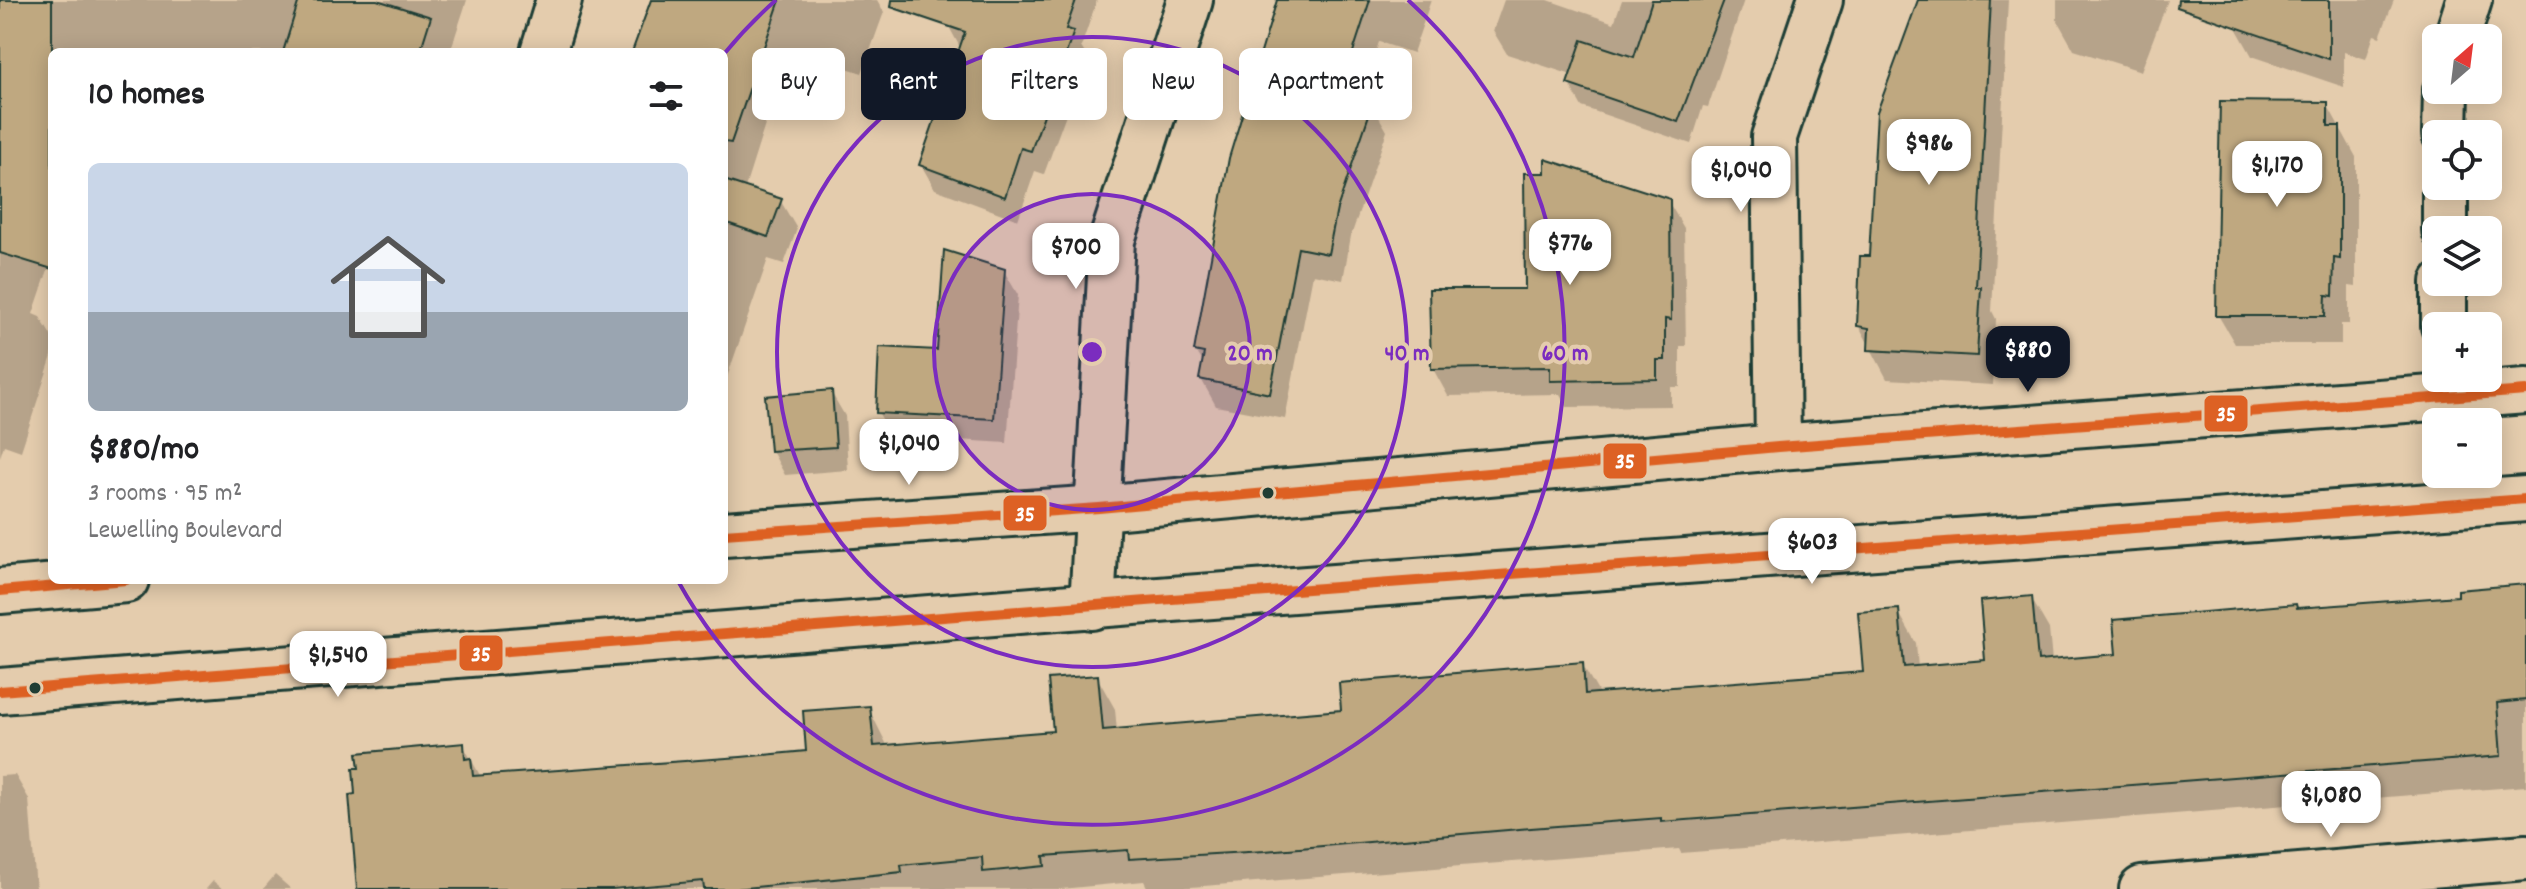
<!DOCTYPE html>
<html lang="en">
<head>
<meta charset="utf-8">
<style>
	body { margin:0; font-family:Dekko,sans-serif; background:#f2f2f2; color:#202124; height:100vh; display:flex; flex-direction:column; font-size:30px; white-space:nowrap }
	* { box-sizing:border-box; margin:0 }
	p { font-size:26px; color:#757577 }
	.icon { flex:none; width:44px; height:44px; fill:none; stroke:currentColor; stroke-width:2; stroke-linecap:round; stroke-linejoin:round }
	.map { position:relative; flex:1; overflow:hidden }
	.side { position:absolute; left:48px; top:48px; width:680px; height:536px; display:flex; flex-direction:column; background:#fff; border-radius:12px; box-shadow:0 4px 20px #0003 }
	.side>* { flex:none }
	.banner { position:absolute; left:752px; top:48px; width:760px; height:72px; display:flex; gap:16px }
	.needle { width:52px; rotate:28deg }
	.buttons { position:absolute; left:2422px; top:24px; display:grid; gap:16px }
	.buttons a { display:grid; place-items:center; width:80px; height:80px; border-radius:12px; background:#fff; box-shadow:0 4px 20px #0003; font-size:40px }
	.price { position:absolute; translate:-50% -68px; padding:0 18px; border-radius:16px; background:#fff; color:#222; font-size:26px; line-height:52px; filter:drop-shadow(0 2px 4px #0008) }
	.price::after { content:''; position:absolute; left:50%; top:48px; width:24px; height:18px; margin-left:-12px; background:inherit; clip-path:polygon(0 0,100% 0,50% 100%) }
	.price.selected { background:#111827; color:#fff }
	ul { padding:0; list-style:none }
	li { display:grid; align-content:center; gap:16px; height:424px; padding:0 40px }
	li+li { border-top:2px solid #e0e0e0 }
	li span { display:grid; place-items:center; height:248px; border-radius:12px; color:#555 }
	li>.icon { margin-inline-start:auto }
	span .icon { width:144px; height:144px; fill:#fffc; stroke-width:1 }
	li b { font-size:34px }
	h2 { display:flex; justify-content:space-between; align-items:center; height:96px; padding:0 40px; font-size:34px }
	.pill { padding:0 28px; border-radius:12px; background:#fff; box-shadow:0 4px 20px #0003; font-size:28px; line-height:72px }
	.pill.selected { background:#111827; color:#fff }
	.map>svg:first-child { display:block }
	.shadow { fill:#0003 }
	.building { fill:#bfa880; stroke:#1f3d34; stroke-width:2 }
	.lines { fill:none; stroke-linecap:round; stroke-linejoin:round }
	.street-casing { stroke:#1f3d34; stroke-width:50 }
	.secondary-casing { stroke:#1f3d34; stroke-width:50 }
	.street { stroke:#e4ccad; stroke-width:44 }
	.secondary { stroke:#e4ccad; stroke-width:44 }
	.bus-1-casing { stroke:#e4ccad; stroke-width:16 }
	.bus-1 { stroke:#dd6124; stroke-width:10 }
	.ring { fill:none; stroke:#7b2cbf; stroke-width:4 }
	.bus-dot { fill:#1f3d34; stroke:#e4ccad; stroke-width:3 }
	.centre { fill:#7b2cbf; stroke:#e4ccad; stroke-width:4 }
	.ring-label { font-size:24px; text-anchor:middle; font-weight:bold; fill:#7b2cbf; stroke:#e4ccad; stroke-width:8; stroke-linejoin:round; paint-order:stroke }
	.line-badge { stroke:#e4ccad; stroke-width:3 }
	.badge-label { font-size:22px; text-anchor:middle; font-weight:bold; fill:#fff }
</style>
</head>
<body>
<div class="map">
<svg width="2526" height="889" viewBox="0 0 2526 889">
	<rect width="100%" height="100%" fill="#e4ccad"/>
	<filter id="ink" filterUnits="userSpaceOnUse"><feTurbulence type="fractalNoise" baseFrequency=".0125" numOctaves="2"/><feDisplacementMap in="SourceGraphic" scale="16" xChannelSelector="R" yChannelSelector="G"/><feConvolveMatrix kernelMatrix="1 2 1 2 8 2 1 2 1" color-interpolation-filters="sRGB"/></filter>
	<g filter="url(#ink)">
		<g class="shadow">
			<polygon points="0,0 467,0 450,52 52,52 52,258 33,314 40,317 52,337 52,356 21,451 4,445 0,457"/>
			<polygon points="650,0 877,0 884,12 862,73 789,49 745,188 780,200 797,229 784,264 768,259 724,386 724,52 631,52"/>
			<polygon points="956,0 1097,0 1081,47 1087,57 1044,174 1035,171 1018,220 935,189 921,165 961,49 948,25"/>
			<polygon points="1280,0 1431,0 1413,53 1379,42 1360,101 1372,105 1387,131 1351,236 1343,280 1313,274 1285,419 1216,406 1201,379 1204,364 1196,351"/>
			<polygon points="1504,0 1548,0 1614,23 1622,0 1744,0 1708,107 1703,106 1691,144 1582,107 1569,84 1572,75 1507,54 1493,31"/>
			<polygon points="1919,0 2008,0 1992,311 1996,319 1993,385 1887,379 1859,326"/>
			<polygon points="2057,0 2168,0 2141,71 2074,50 2057,20"/>
			<polygon points="2197,0 2394,0 2380,37 2374,35 2366,59 2344,52 2344,87 2252,56 2235,26"/>
			<polygon points="2327,104 2356,157 2356,287 2349,286 2349,324 2341,324 2341,344 2235,344 2218,315"/>
			<polygon points="1668,201 1684,228 1686,346 1680,346 1680,387 1671,387 1671,406 1567,407 1560,394 1448,396 1433,369 1527,291"/>
			<polygon points="1004,271 1018,295 1007,443 892,436 878,412 939,352"/>
			<polygon points="831,392 845,416 848,470 785,475 772,451"/>
			<polygon points="2526,586 2526,786 1681,853 1679,849 1165,889 1148,889 1144,881 1061,889 359,889 463,745 481,777 808,753 869,709 888,747 1055,733 1097,677 1115,709 1117,731 1343,712 1582,664 1600,695 1866,674 1898,611 1916,643 1918,668 1987,662 2031,598 2049,629 2052,662 2119,656 2297,610 2461,598"/>
			<polygon points="15,775 29,799 36,889 0,889 0,776"/>
			<polygon points="275,875 291,889 263,889"/>
			<polygon points="213,881 223,889 206,889"/>
		</g>
		<g class="building">
			<polygon points="0,0 52,0 52,269 0,253"/>
			<polygon points="299,0 377,0 431,17 420,52 283,52"/>
			<polygon points="651,0 780,0 731,143 724,142 724,52 632,52"/>
			<polygon points="892,0 1076,0 1066,29 1074,31 1031,151 1021,148 1005,197 919,165 965,32 891,7"/>
			<polygon points="1277,0 1370,0 1340,92 1373,103 1337,209 1328,254 1298,248 1270,394 1199,379 1204,353 1194,351 1229,158"/>
			<polygon points="1652,0 1724,0 1678,122 1567,84 1582,40 1634,57"/>
			<polygon points="1918,0 1991,0 1976,287 1981,287 1977,356 1868,350 1869,328 1857,326 1860,256 1869,256 1877,112"/>
			<polygon points="2178,0 2329,0 2329,59 2177,7"/>
			<polygon points="2220,101 2328,102 2328,126 2340,126 2340,259 2334,258 2333,296 2326,295 2325,316 2216,316"/>
			<polygon points="1545,159 1670,199 1671,320 1665,319 1665,360 1657,360 1657,379 1550,381 1550,367 1431,369 1429,289 1525,289 1524,173 1545,173"/>
			<polygon points="724,180 782,199 768,237 724,222"/>
			<polygon points="944,250 1005,269 994,419 876,413 879,347 937,350"/>
			<polygon points="832,390 836,447 770,451 765,396"/>
			<polygon points="2526,584 2526,700 2497,703 2501,756 1661,822 1661,818 1531,828 1265,851 1129,859 1128,850 1044,856 1045,866 983,872 982,857 901,865 902,872 735,889 704,889 703,881 612,889 357,889 349,795 355,794 353,768 359,768 357,753 464,743 465,759 471,758 473,776 741,757 806,751 803,711 870,706 874,746 1053,731 1048,679 1098,675 1103,730 1341,710 1339,683 1583,662 1585,694 1863,672 1858,612 1899,609 1904,667 1985,660 1980,601 2032,596 2038,661 2116,654 2113,620 2296,604 2297,608 2458,596 2458,590"/>
		</g>
		<g class="lines">
			<defs>
				<g id="street">
					<polyline points="2457,38 2469,0"/>
					<polyline points="543,52 559,0"/>
					<polyline points="2445,134 2446,90"/>
					<polyline points="2445,230 2445,186"/>
					<polyline points="2444,326 2444,282"/>
					<polyline points="1778,447 1774,137 1820,0"/>
					<polyline points="1092,607 1112,240 1190,0"/>
					<polyline points="2142,889 2526,857"/>
				</g>
				<g id="secondary">
					<polyline points="724,534 1099,508 1778,447 2526,391"/>
					<polyline points="0,591 126,580"/>
					<polyline points="0,691 1172,599 2526,499"/>
				</g>
			</defs>
			<use href="#street" class="street-casing"/>
			<use href="#secondary" class="secondary-casing"/>
			<use href="#street" class="street"/>
			<use href="#secondary" class="secondary"/>
			<defs>
				<g id="bus-1">
					<polyline points="724,534 1099,508 1778,447 2526,391"/>
					<polyline points="0,591 126,580"/>
					<polyline points="0,691 1172,599 2526,499"/>
				</g>
			</defs>
			<use href="#bus-1" class="bus-1-casing"/>
			<use href="#bus-1" class="bus-1"/>
		</g>
	</g>
	<circle cx="1092" cy="352" r="158" fill="#7b2cbf" fill-opacity=".12"/>
	<g class="ring">
		<circle cx="1092" cy="352" r="158"/>
		<circle cx="1092" cy="352" r="315"/>
		<path d="M724 54A473 473 0 0 1 776 0M1408 0A473 473 0 1 1 678 581"/>
	</g>
	<g class="bus-dot">
		<circle cx="1268" cy="493" r="7"/>
		<circle cx="35" cy="688" r="7"/>
	</g>
	<circle cx="1092" cy="352" r="12" class="centre"/>
	<g class="ring-label">
		<text x="1250" y="360">20 m</text>
		<text x="1407" y="360">40 m</text>
		<text x="1565" y="360">60 m</text>
	</g>
	<g class="line-badge">
		<rect x="2203" y="394" width="46" height="39" rx="8" fill="#dd6124"/>
		<rect x="1602" y="442" width="46" height="38" rx="8" fill="#dd6124"/>
		<rect x="1002" y="494" width="46" height="38" rx="8" fill="#dd6124"/>
		<rect x="458" y="634" width="46" height="38" rx="8" fill="#dd6124"/>
	</g>
	<g class="badge-label">
		<text x="2226" y="421">35</text>
		<text x="1625" y="468">35</text>
		<text x="1025" y="521">35</text>
		<text x="481" y="661">35</text>
	</g>
</svg>
<div class="buttons">
<a><svg class="needle" viewBox="-14 -14 28 28"><path d="M0-13l5 13h-10z" fill="#e53935"/><path d="M0 13l5-13h-10z" fill="#757577"/></svg></a>
<a><svg class="icon" aria-label="locate" viewBox="0 0 24 24"><circle cx="12" cy="12" r="6"/><path d="M12 2v4M12 18v4M2 12h4M18 12h4"/></svg></a>
<a><svg class="icon" aria-label="layers" viewBox="0 0 24 24"><path d="M12 4l9 5-9 5-9-5zM3 14l9 5 9-5"/></svg></a>
<a>+</a>
<a>−</a>
</div>
<b class="price" style="left:1929px;top:187px">$986</b>
<b class="price" style="left:2277px;top:209px">$1,170</b>
<b class="price" style="left:1741px;top:214px">$1,040</b>
<b class="price" style="left:1570px;top:287px">$776</b>
<b class="price" style="left:1076px;top:291px">$700</b>
<b class="price selected" style="left:2028px;top:394px">$880</b>
<b class="price" style="left:909px;top:487px">$1,040</b>
<b class="price" style="left:1812px;top:586px">$603</b>
<b class="price" style="left:338px;top:699px">$1,540</b>
<b class="price" style="left:2331px;top:839px">$1,080</b>
<div class="banner">
<a class="pill">Buy</a>
<a class="pill selected">Rent</a>
<a class="pill">Filters</a>
<a class="pill">New</a>
<a class="pill">Apartment</a>
</div>
<section class="side">
<h2>10 homes<svg class="icon" aria-label="filters" viewBox="0 0 24 24"><path d="M4 7h16M4 17h16"/><circle cx="9" cy="7" r="2"/><circle cx="15" cy="17" r="2"/></svg></h2>
<ul>
<li><span style="background:linear-gradient(#c9d6e8 60%,#9aa5b1 0)"><svg class="icon" aria-label="home" viewBox="0 0 24 24"><path d="M3 11l9-7 9 7M6 9v11h12V9"/></svg></span><div><b>$880/mo</b><p>3 rooms · 95 m²</p><p>Lewelling Boulevard</p></div></li>
</ul>
</section>
</div>
</body>
</html>
